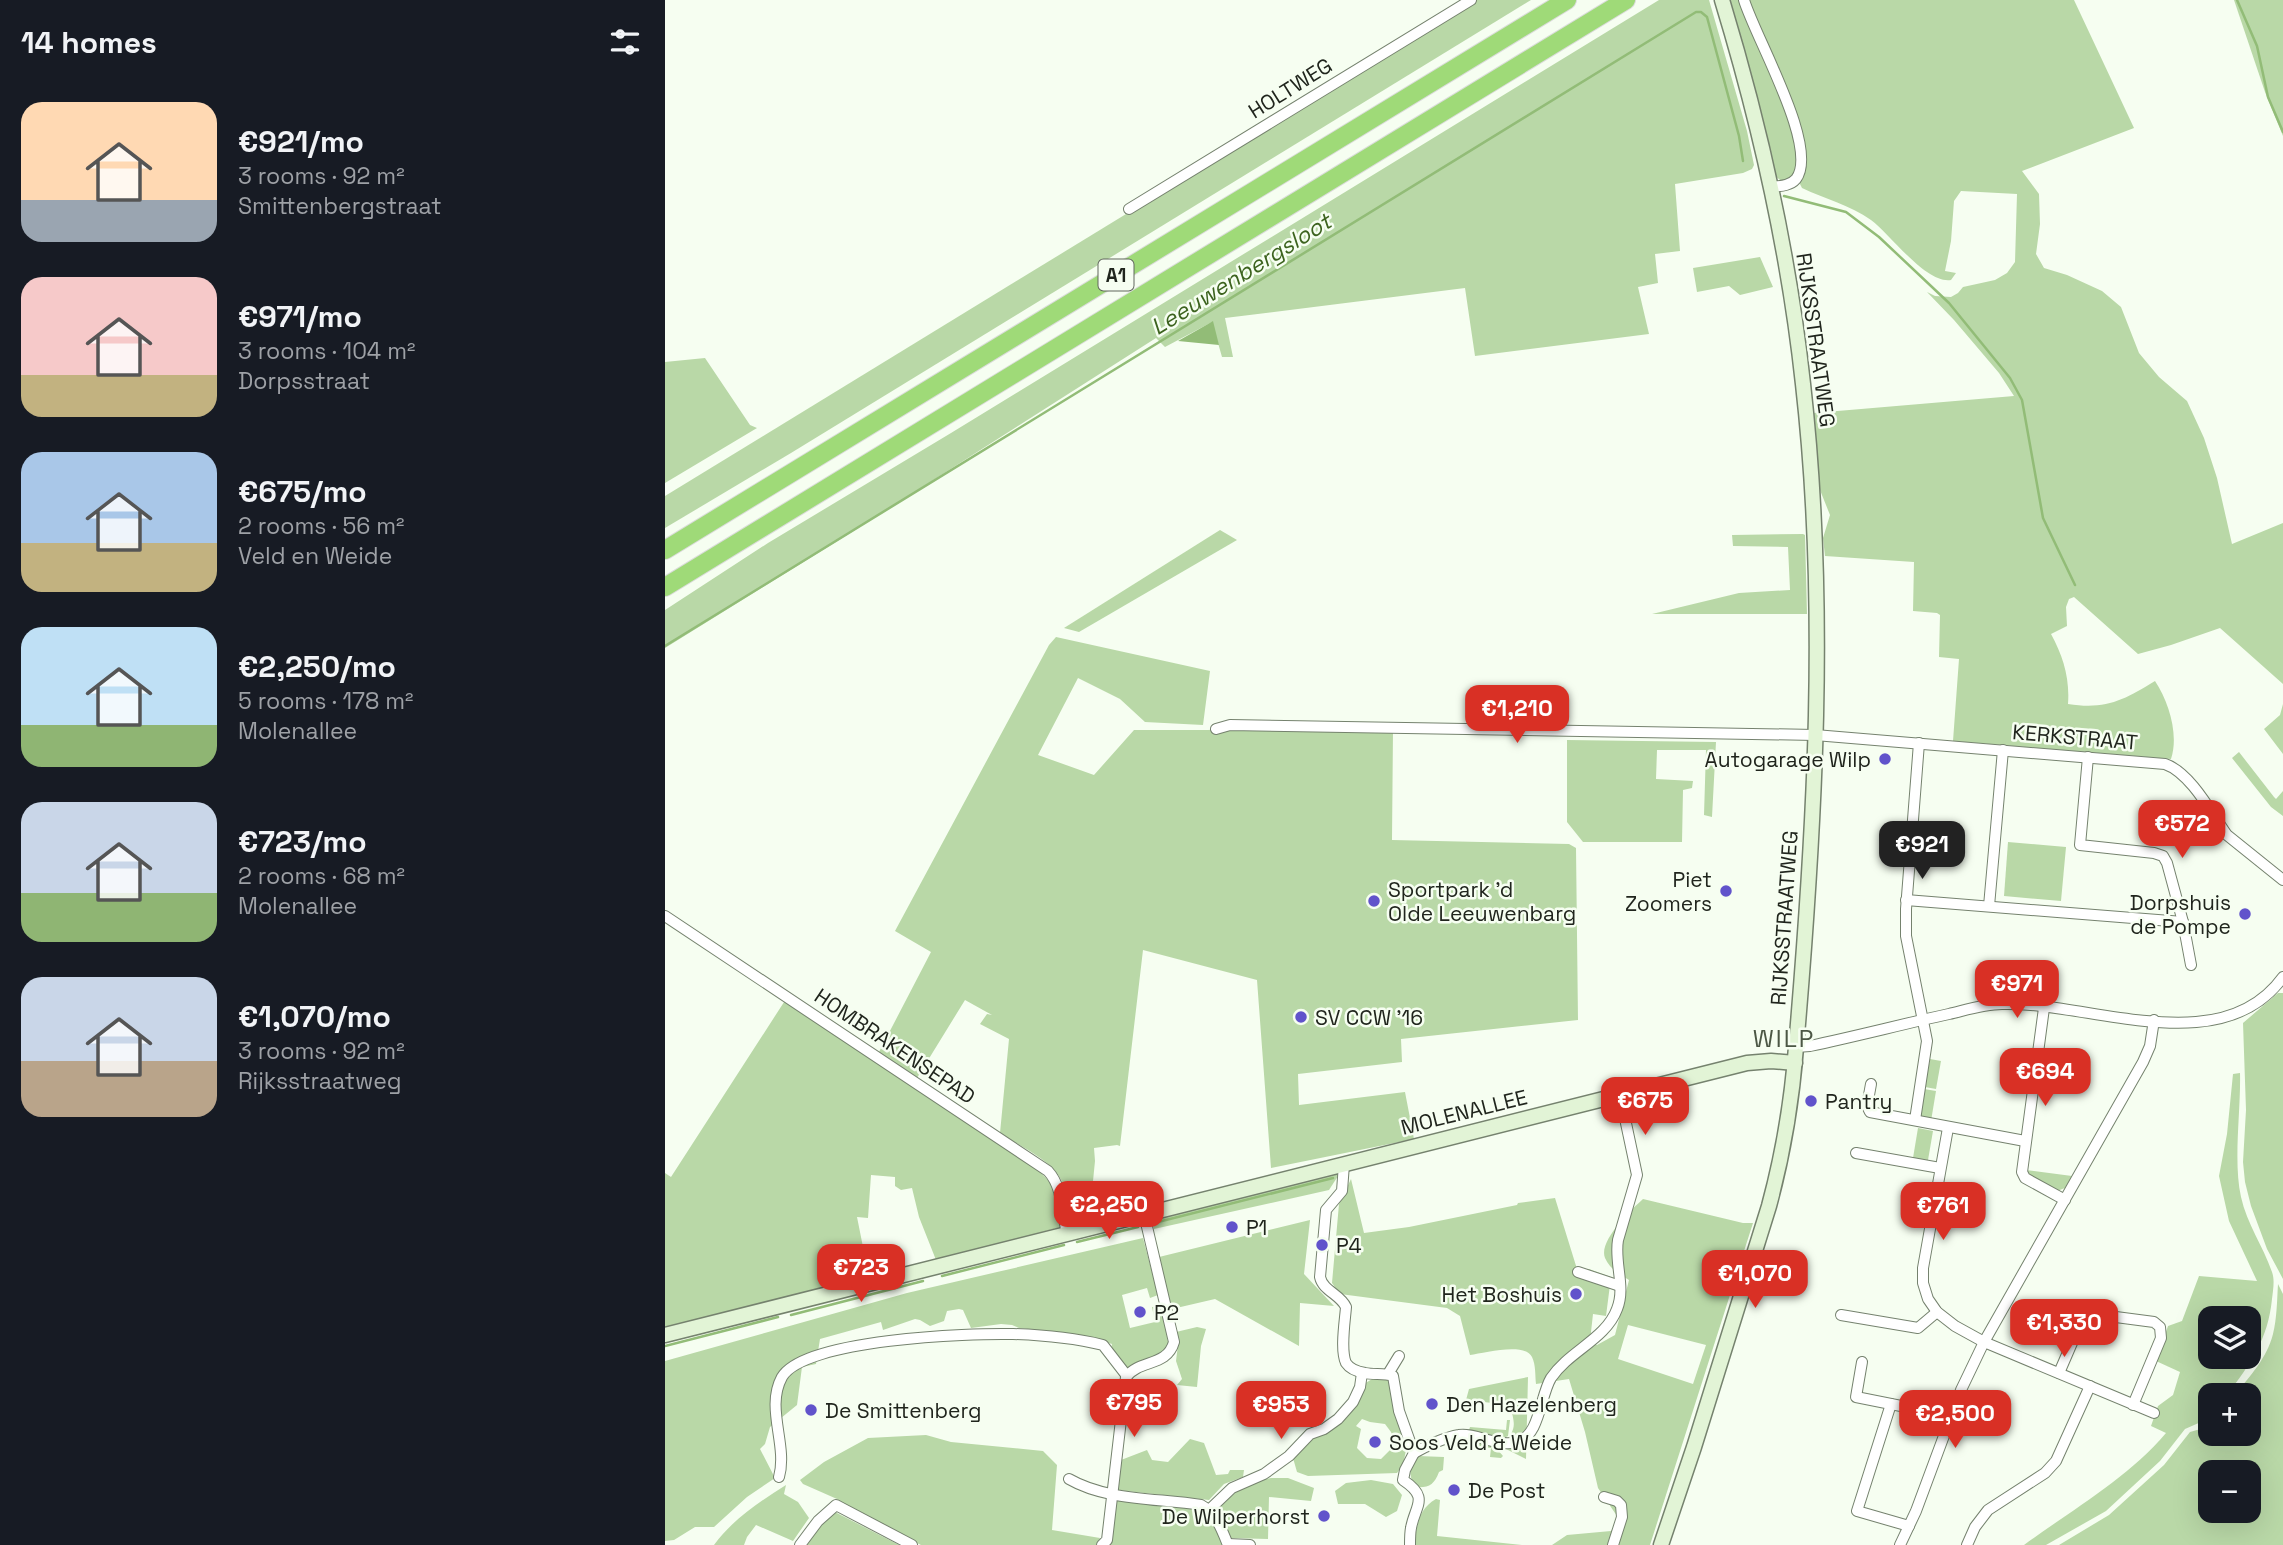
<!DOCTYPE html>
<html lang="en">
<head>
<meta charset="utf-8">
<style>
	body { margin:0; font-family:"Space Grotesk",sans-serif; background:#242831; color:#f1f3f6; height:100vh; display:flex; flex-direction:column; font-size:26px; white-space:nowrap }
	* { box-sizing:border-box; margin:0 }
	p { font-size:23px; color:#9ea1a6 }
	.icon { flex:none; width:38px; height:38px; fill:none; stroke:currentColor; stroke-width:2; stroke-linecap:round; stroke-linejoin:round }
	.map { position:relative; flex:1; overflow:hidden }
	.panel { display:flex; flex-direction:column; background:#171b24; width:665px }
	.panel>* { flex:none }
	.tools { position:absolute; left:1533px; top:1306px; display:grid; gap:14px }
	.tools a { display:grid; place-items:center; width:63px; height:63px; border-radius:14px; background:#171b24; box-shadow:0 7px 28px #0002; font-size:35px }
	.price { position:absolute; translate:-50% -60px; padding:0 16px; border-radius:14px; background:#d93025; color:#fff; font-size:23px; line-height:46px; filter:drop-shadow(0 2px 4px #0008) }
	.price::after { content:''; position:absolute; left:50%; top:42px; width:21px; height:16px; margin-left:-10px; background:inherit; clip-path:polygon(0 0,100% 0,50% 100%) }
	.price.on { background:#222; color:#fff }
	ul { padding:0; list-style:none }
	li { display:flex; align-items:center; gap:21px; height:175px; padding:0 21px }
	li span { display:grid; place-items:center; flex:none; width:196px; height:140px; border-radius:21px; color:#555 }
	li>.icon { margin-inline-start:auto }
	span .icon { width:84px; height:84px; fill:#fffc; stroke-width:1 }
	li b { font-size:30px }
	h2 { display:flex; justify-content:space-between; align-items:center; height:84px; padding:0 21px; font-size:30px }
	main { display:flex; flex:1; min-height:0 }
	.map>svg:first-child { display:block }
	.green { fill:#b9d8a7; fill-rule:evenodd }
	.water { fill:#92bc77 }
	.lines { fill:none; stroke-linecap:round; stroke-linejoin:round }
	.stream { stroke:#92bc77; stroke-width:2.5 }
	.minor-casing { stroke:#75826e; stroke-width:12 }
	.secondary-casing { stroke:#75826e; stroke-width:17 }
	.motorway-casing { stroke:#dbdcdb; stroke-width:20 }
	.minor { stroke:#fff; stroke-width:10 }
	.secondary { stroke:#e2f4d6; stroke-width:14 }
	.motorway { stroke:#9fda78; stroke-width:18 }
	.poi-dot { fill:#6153cb; stroke:#f6fef1; stroke-width:2.5 }
	.labels { text-anchor:middle; dominant-baseline:central; stroke-width:5; stroke-linejoin:round; paint-order:stroke }
	.shield { fill:#f6fef1; stroke:#60665d; stroke-width:2 }
	.shield-label { font-size:19px; font-weight:bold; fill:#20251d }
	.street-label { font-size:21px; fill:#20251d; stroke:#f6fef1 }
	.poi-label { font-size:21px; fill:#20251d; stroke:#f6fef1; text-anchor:start }
	.water-label { font-size:23px; font-style:italic; fill:#3c631e; stroke:#f6fef1 }
	.quarter-label { font-size:24px; letter-spacing:2px; fill:#4c5745; stroke:#f6fef1 }
</style>
</head>
<body>
<main>
<section class="panel">
<h2>14 homes<svg class="icon" aria-label="filters" viewBox="0 0 24 24"><path d="M4 7h16M4 17h16"/><circle cx="9" cy="7" r="2"/><circle cx="15" cy="17" r="2"/></svg></h2>
<ul>
<li><span style="background:linear-gradient(#ffd9b3 70%,#9aa5b1 0)"><svg class="icon" aria-label="home" viewBox="0 0 24 24"><path d="M3 11l9-7 9 7M6 9v11h12V9"/></svg></span><div><b>€921/mo</b><p>3 rooms · 92 m²</p><p>Smittenbergstraat</p></div></li>
<li><span style="background:linear-gradient(#f6c9c9 70%,#c2b280 0)"><svg class="icon" aria-label="home" viewBox="0 0 24 24"><path d="M3 11l9-7 9 7M6 9v11h12V9"/></svg></span><div><b>€971/mo</b><p>3 rooms · 104 m²</p><p>Dorpsstraat</p></div></li>
<li><span style="background:linear-gradient(#a9c7e8 65%,#c2b280 0)"><svg class="icon" aria-label="home" viewBox="0 0 24 24"><path d="M3 11l9-7 9 7M6 9v11h12V9"/></svg></span><div><b>€675/mo</b><p>2 rooms · 56 m²</p><p>Veld en Weide</p></div></li>
<li><span style="background:linear-gradient(#bfe0f5 70%,#8fb573 0)"><svg class="icon" aria-label="home" viewBox="0 0 24 24"><path d="M3 11l9-7 9 7M6 9v11h12V9"/></svg></span><div><b>€2,250/mo</b><p>5 rooms · 178 m²</p><p>Molenallee</p></div></li>
<li><span style="background:linear-gradient(#c9d6e8 65%,#8fb573 0)"><svg class="icon" aria-label="home" viewBox="0 0 24 24"><path d="M3 11l9-7 9 7M6 9v11h12V9"/></svg></span><div><b>€723/mo</b><p>2 rooms · 68 m²</p><p>Molenallee</p></div></li>
<li><span style="background:linear-gradient(#c9d6e8 60%,#b9a48a 0)"><svg class="icon" aria-label="home" viewBox="0 0 24 24"><path d="M3 11l9-7 9 7M6 9v11h12V9"/></svg></span><div><b>€1,070/mo</b><p>3 rooms · 92 m²</p><p>Rijksstraatweg</p></div></li>
</ul>
</section>
<div class="map">
<svg width="1618" height="1545" viewBox="0 0 1618 1545">
	<rect width="100%" height="100%" fill="#f6fef1"/>
	<g class="green">
		<polygon points="811,0 866,0 126,453 0,528 0,496"/>
		<polygon points="994,0 1044,0 1082,131 1089,165 1087,169 1078,173 1010,184 1015,251 990,254 993,283 973,287 984,334 810,356 800,288 560,318 568,357 557,357 547,322 500,347 491,338 182,535 0,648 0,610 103,543 286,433"/>
		<polygon points="1062,0 1076,0 1128,127 1133,165 1125,180 1115,180 1108,174"/>
		<path d="M 1082,0 L 1409,0 L 1469,128 L 1357,171 L 1374,194 L 1375,224 L 1371,254 L 1379,268 L 1402,275 L 1437,291 L 1456,307 L 1474,353 L 1494,377 L 1522,401 L 1539,438 L 1552,478 L 1567,544 L 1618,523 L 1618,684 L 1555,628 L 1506,645 L 1473,654 L 1409,597 L 1404,599 L 1401,607 L 1402,626 L 1386,634 C 1398,656 1405,678 1403,704 C 1441,710 1459,700 1490,681 C 1504,702 1514,735 1506,759 L 1288,741 L 1294,659 L 1274,657 L 1275,615 L 1272,613 L 1248,611 L 1249,562 L 1160,556 L 1158,538 L 1165,515 L 1155,490 L 1149,413 L 1349,396 L 1334,373 L 1289,320 L 1262,292 L 1270,296 L 1286,297 L 1293,293 L 1298,287 L 1330,280 L 1342,273 L 1350,262 L 1352,194 L 1296,191 L 1289,201 L 1286,241 L 1280,271 L 1291,273 L 1286,280 C 1261,284 1226,235 1206,220 C 1185,205 1160,199 1137,188 L 1135,184 L 1139,164 Z"/>
		<polygon points="1569,0 1618,0 1618,136 1600,92"/>
		<polygon points="1095,257 1108,287 1075,295 1064,286 1032,292 1028,268"/>
		<polygon points="40,358 85,425 92,428 0,483 0,362"/>
		<polygon points="555,530 572,540 414,632 399,628"/>
		<polygon points="1138,534 1140,535 1142,614 987,614 1074,593 1125,590 1123,547 1068,546 1067,535"/>
		<path d="M 391,637 L 545,671 L 538,725 L 480,722 L 455,699 L 413,678 L 373,755 L 429,775 L 469,730 L 543,730 L 565,728 L 728,730 L 727,840 L 904,844 L 911,848 L 913,1020 L 736,1039 L 737,1062 L 633,1074 L 634,1105 L 740,1092 L 749,1139 L 606,1168 L 592,980 L 478,950 L 455,1146 L 452,1145 L 429,1148 L 430,1161 L 424,1221 L 407,1225 C 403,1210 403,1190 394,1176 C 383,1159 353,1145 335,1133 L 344,1039 L 315,1024 L 322,1014 L 327,1015 L 300,1000 L 252,1078 L 214,1052 L 266,952 L 230,931 L 384,645 Z"/>
		<polygon points="1618,704 1618,754 1599,729 1615,715"/>
		<polygon points="902,740 1051,742 1047,817 1039,815 1041,750 992,750 991,779 1028,781 1027,788 1018,790 1017,842 918,842 902,822"/>
		<polygon points="1574,752 1609,797 1611,799 1618,791 1618,816 1606,807 1567,758"/>
		<polygon points="1343,842 1401,847 1396,901 1339,896"/>
		<polygon points="1613,993 1618,993 1618,1279 1602,1249 1586,1206 1580,1182 1578,1162 1581,1110 1578,1023"/>
		<polygon points="121,999 370,1167 387,1184 396,1227 271,1260 254,1217 247,1188 236,1190 230,1186 230,1177 206,1175 203,1218 192,1217 204,1277 0,1328 0,1173 6,1177"/>
		<polygon points="1265,1059 1276,1061 1271,1089 1260,1087"/>
		<path d="M 1575,1073 C 1576,1111 1568,1161 1576,1197 C 1582,1224 1598,1246 1607,1272 C 1610,1280 1608,1290 1607,1299 C 1603,1339 1586,1363 1562,1395 L 1545,1395 L 1545,1418 L 1520,1429 L 1495,1461 L 1441,1511 L 1381,1545 L 1359,1545 C 1408,1509 1462,1479 1501,1433 L 1486,1426 L 1493,1406 L 1508,1395 L 1515,1372 L 1491,1361 L 1503,1326 L 1517,1321 L 1534,1276 L 1592,1281 L 1564,1221 L 1554,1176 L 1562,1134 L 1568,1074 ZM 1545,1318 L 1584,1318 L 1584,1356 L 1545,1356 Z"/>
		<polygon points="1259,1089 1271,1091 1266,1121 1256,1118 1255,1115"/>
		<polygon points="1253,1128 1268,1131 1263,1160 1248,1158"/>
		<polygon points="1361,1170 1407,1176 1400,1188 1392,1191 1363,1174"/>
		<polygon points="675,1173 664,1190 489,1229 486,1218"/>
		<path d="M 686,1179 L 699,1233 L 744,1227 L 852,1205 L 853,1203 L 890,1198 L 912,1269 L 924,1269 L 946,1277 L 941,1316 L 928,1314 L 925,1341 L 932,1345 L 950,1335 L 964,1280 C 954,1274 945,1269 940,1258 C 933,1241 967,1209 978,1199 L 1078,1223 L 1088,1223 L 985,1545 L 887,1545 L 902,1535 L 946,1531 L 951,1523 L 952,1516 L 933,1488 L 920,1432 L 904,1379 L 871,1384 C 870,1376 871,1365 867,1357 C 860,1342 819,1353 805,1355 L 795,1316 L 782,1308 L 675,1294 L 667,1283 L 674,1204 ZM 963,1325 L 1041,1345 L 1028,1384 L 953,1359 Z"/>
		<polygon points="645,1220 639,1274 669,1306 635,1303 634,1346 550,1299 507,1309 494,1257"/>
		<polygon points="478,1238 493,1295 485,1298 482,1288 457,1295 465,1328 490,1322 487,1307 497,1306 503,1342 504,1347 500,1352 458,1370 445,1357 447,1344 421,1336 354,1328 347,1325 336,1324 306,1328 298,1310 294,1309 282,1311 279,1321 265,1326 255,1320 250,1319 218,1330 216,1322 155,1339 151,1364 137,1367 132,1405 105,1427 100,1444 95,1449 110,1478 82,1497 49,1527 30,1527 9,1540 0,1541 0,1361 242,1293"/>
		<path d="M 1613,1284 L 1618,1294 L 1618,1545 L 1394,1545 L 1444,1515 L 1499,1465 L 1525,1432 L 1539,1428 L 1545,1424 L 1545,1433 L 1584,1433 L 1584,1395 L 1570,1395 C 1585,1376 1602,1358 1608,1334 C 1612,1318 1612,1300 1613,1284 ZM 1545,1472 L 1584,1472 L 1584,1510 L 1545,1510 Z"/>
		<polygon points="532,1327 541,1329 536,1346 532,1387 512,1385 517,1379 511,1361 513,1345 511,1332"/>
		<polygon points="712,1376 724,1380 727,1383 728,1406 739,1434 735,1440 729,1440 726,1432 720,1424 705,1422 697,1419 691,1426 696,1429 692,1448 702,1458 716,1459 730,1445 736,1445 741,1450 738,1465 732,1473 643,1476 632,1472 628,1458 647,1437 663,1430 699,1384"/>
		<path d="M 863,1377 L 861,1459 L 837,1447 C 851,1428 851,1428 845,1405 L 801,1400 L 804,1389 Z"/>
		<polygon points="842,1420 845,1420 843,1436 835,1440 804,1430 805,1427 841,1430"/>
		<polygon points="261,1435 286,1442 378,1451 392,1465 387,1530 435,1538 431,1545 256,1545 180,1506 172,1499 138,1484 135,1480 159,1462 203,1438"/>
		<polygon points="525,1439 539,1443 551,1475 563,1474 565,1470 579,1470 578,1477 559,1484 544,1500 452,1490 456,1460 482,1450 487,1460 503,1462"/>
		<path d="M 788,1440 C 804,1440 828,1442 838,1456 L 836,1458 L 825,1457 L 826,1448 L 792,1444 Z"/>
		<path d="M 753,1456 L 779,1457 L 778,1470 L 774,1472 C 769,1485 764,1488 750,1487 C 743,1474 744,1467 753,1456 Z"/>
		<path d="M 606,1478 L 623,1478 L 649,1488 L 646,1501 L 604,1497 L 603,1539 L 564,1538 L 553,1509 C 571,1491 580,1483 606,1478 Z"/>
		<polygon points="706,1480 728,1484 737,1495 732,1511 721,1517 700,1504 673,1504 670,1491 681,1483"/>
		<path d="M 121,1485 L 119,1494 L 133,1502 L 144,1518 L 128,1541 L 91,1525 L 82,1537 L 79,1545 L 49,1545 C 68,1519 94,1502 121,1485 Z"/>
		<polygon points="451,1499 540,1510 553,1530 559,1545 444,1545 448,1534"/>
		<path d="M 771,1499 L 775,1500 L 772,1536 L 857,1545 L 749,1545 C 752,1526 753,1509 771,1499 Z"/>
		<polygon points="168,1511 234,1545 139,1545 145,1535"/>
	</g>
	<polygon class="water" points="548,321 554,345 513,341 543,324"/>
	<g class="lines">
		<g class="stream">
			<polyline points="1572,0 1592,46 1603,97 1618,132"/>
			<polyline points="1119,196 1181,212 1214,237 1284,303 1345,378 1357,400 1378,518 1410,585"/>
			<polyline points="0,646 1031,12 1036,12 1042,17 1074,136 1078,161"/>
			<polyline points="489,1223 668,1178"/>
			<polyline points="412,1242 473,1227"/>
			<polyline points="277,1276 399,1245"/>
			<polyline points="126,1315 258,1281"/>
			<polyline points="0,1346 113,1317"/>
		</g>
		<defs>
			<g id="minor">
				<path d="M 1079,0 C 1090,37 1155,148 1131,179 C 1125,186 1115,186 1106,187"/>
				<polyline points="464,209 806,0"/>
				<path d="M 551,729 L 565,725 L 1150,735 L 1500,764 C 1526,773 1547,814 1562,835 L 1618,880"/>
				<polyline points="1423,757 1415,845 1489,853 1498,856 1502,863 1518,922 1526,965"/>
				<polyline points="1241,900 1518,922"/>
				<polyline points="1324,906 1338,750"/>
				<path d="M 0,916 L 383,1171 C 398,1187 397,1213 402,1234"/>
				<polyline points="1379,1008 1357,1172 1360,1178 1400,1200"/>
				<path d="M 1131,1047 L 1145,1046 C 1192,1036 1238,1024 1284,1014 C 1301,1010 1319,1004 1337,1004 C 1423,1001 1556,1063 1618,977"/>
				<polyline points="1206,1084 1202,1106 1205,1112 1360,1141"/>
				<polyline points="1250,1120 1262,1041 1241,936 1241,909 1254,743"/>
				<polyline points="1283,1128 1258,1268 1258,1283 1263,1299 1272,1312 1290,1326 1319,1342 1489,1413"/>
				<polyline points="1191,1153 1275,1168"/>
				<path d="M 679,1164 L 677,1191 L 661,1210 L 655,1277 C 658,1291 675,1294 681,1307 C 680,1321 675,1350 681,1363 C 685,1369 694,1372 700,1373 C 709,1375 719,1373 728,1376 L 734,1411 L 749,1453 L 740,1470 L 738,1480 C 765,1498 750,1505 746,1528 C 745,1533 745,1540 745,1545"/>
				<polyline points="913,1272 955,1286"/>
				<polyline points="1176,1315 1253,1328 1272,1312"/>
				<polyline points="1197,1362 1191,1397 1286,1416"/>
				<polyline points="1394,1373 1416,1322 1421,1315 1428,1314 1489,1322 1495,1327 1496,1338 1468,1405"/>
				<polyline points="723,1374 734,1356"/>
				<polyline points="1226,1404 1192,1511 1244,1526"/>
				<path d="M 749,1453 C 761,1446 781,1437 794,1435 C 809,1432 834,1448 852,1442 C 875,1436 875,1396 886,1378 C 904,1351 941,1339 952,1309 C 961,1287 949,1263 953,1240 L 972,1175 L 955,1095"/>
				<path d="M 114,1477 C 123,1445 100,1408 117,1377 C 139,1339 305,1333 348,1334 C 377,1335 409,1338 438,1345 L 462,1376"/>
				<path d="M 404,1479 C 442,1501 493,1498 536,1505 C 551,1513 557,1530 563,1545"/>
				<polyline points="939,1497 952,1501 956,1505 957,1517 948,1545"/>
				<polyline points="545,1509 567,1488 599,1474 624,1456 645,1434 659,1429 673,1419 688,1402 695,1387 697,1373"/>
				<polyline points="563,1544 585,1545"/>
				<polyline points="135,1545 153,1521 171,1505 247,1545"/>
				<path d="M 437,1545 L 442,1540 L 461,1377 C 475,1359 502,1367 509,1342 L 479,1214"/>
				<polyline points="1235,1545 1251,1511 1296,1390 1319,1342 1478,1062 1485,1046 1489,1020"/>
				<polyline points="1302,1545 1310,1527 1323,1510 1380,1473 1391,1461 1425,1386"/>
			</g>
			<g id="secondary">
				<polyline points="0,1335 1082,1063 1106,1061 1130,1063"/>
				<path d="M 996,1545 L 1029,1447 L 1104,1206 C 1118,1154 1127,1101 1131,1047 C 1150,827 1163,604 1138,384 C 1124,254 1095,125 1057,0"/>
			</g>
			<g id="motorway">
				<polyline points="0,550 902,0"/>
				<polyline points="0,587 961,0"/>
			</g>
		</defs>
		<use href="#minor" class="minor-casing"/>
		<use href="#secondary" class="secondary-casing"/>
		<use href="#motorway" class="motorway-casing"/>
		<use href="#minor" class="minor"/>
		<use href="#secondary" class="secondary"/>
		<use href="#motorway" class="motorway"/>
	</g>
	<g class="poi-dot">
		<circle cx="1220" cy="759" r="7"/>
		<circle cx="1061" cy="891" r="7"/>
		<circle cx="709" cy="901" r="7"/>
		<circle cx="1580" cy="914" r="7"/>
		<circle cx="636" cy="1017" r="7"/>
		<circle cx="1146" cy="1101" r="7"/>
		<circle cx="567" cy="1227" r="7"/>
		<circle cx="657" cy="1245" r="7"/>
		<circle cx="911" cy="1294" r="7"/>
		<circle cx="475" cy="1312" r="7"/>
		<circle cx="767" cy="1404" r="7"/>
		<circle cx="146" cy="1410" r="7"/>
		<circle cx="710" cy="1442" r="7"/>
		<circle cx="789" cy="1490" r="7"/>
		<circle cx="659" cy="1516" r="7"/>
	</g>
	<g class="labels">
		<rect class="shield" x="433.5" y="259.5" width="35" height="31" rx="5"/>
		<g class="shield-label">
			<text x="451" y="275">A1</text>
		</g>
		<g class="street-label">
			<text transform="translate(625 88) rotate(-32)">HOLTWEG</text>
			<text transform="translate(1151 340) rotate(82)">RIJKSSTRAATWEG</text>
			<text transform="translate(1410 737) rotate(5)">KERKSTRAAT</text>
			<text transform="translate(1119 918) rotate(-86)">RIJKSSTRAATWEG</text>
			<text transform="translate(230 1046) rotate(34)">HOMBRAKENSEPAD</text>
			<text transform="translate(799 1112) rotate(-14)">MOLENALLEE</text>
		</g>
		<g class="poi-label">
			<text x="1206" y="759" text-anchor="end">Autogarage Wilp</text>
			<text x="1047" y="879" text-anchor="end">Piet<tspan x="1047" dy="24">Zoomers</tspan></text>
			<text x="723" y="889">Sportpark 'd<tspan x="723" dy="24">Olde Leeuwenbarg</tspan></text>
			<text x="1566" y="902" text-anchor="end">Dorpshuis<tspan x="1566" dy="24">de Pompe</tspan></text>
			<text x="650" y="1017">SV CCW '16</text>
			<text x="1160" y="1101">Pantry</text>
			<text x="581" y="1227">P1</text>
			<text x="671" y="1245">P4</text>
			<text x="897" y="1294" text-anchor="end">Het Boshuis</text>
			<text x="489" y="1312">P2</text>
			<text x="781" y="1404">Den Hazelenberg</text>
			<text x="160" y="1410">De Smittenberg</text>
			<text x="724" y="1442">Soos Veld &amp; Weide</text>
			<text x="803" y="1490">De Post</text>
			<text x="645" y="1516" text-anchor="end">De Wilperhorst</text>
		</g>
		<g class="water-label">
			<text transform="translate(576 274) rotate(-32)">Leeuwenbergsloot</text>
		</g>
		<g class="quarter-label">
			<text x="1119" y="1038">WILP</text>
		</g>
	</g>
</svg>
<div class="tools">
<a><svg class="icon" aria-label="layers" viewBox="0 0 24 24"><path d="M12 4l9 5-9 5-9-5zM3 14l9 5 9-5"/></svg></a>
<a>+</a>
<a>−</a>
</div>
<b class="price" style="left:852px;top:745px">€1,210</b>
<b class="price" style="left:1517px;top:860px">€572</b>
<b class="price on" style="left:1257px;top:881px">€921</b>
<b class="price" style="left:1352px;top:1020px">€971</b>
<b class="price" style="left:1380px;top:1108px">€694</b>
<b class="price" style="left:980px;top:1137px">€675</b>
<b class="price" style="left:444px;top:1241px">€2,250</b>
<b class="price" style="left:1278px;top:1242px">€761</b>
<b class="price" style="left:196px;top:1304px">€723</b>
<b class="price" style="left:1090px;top:1310px">€1,070</b>
<b class="price" style="left:1399px;top:1359px">€1,330</b>
<b class="price" style="left:469px;top:1439px">€795</b>
<b class="price" style="left:616px;top:1441px">€953</b>
<b class="price" style="left:1290px;top:1450px">€2,500</b>
</div>
</main>
</body>
</html>
